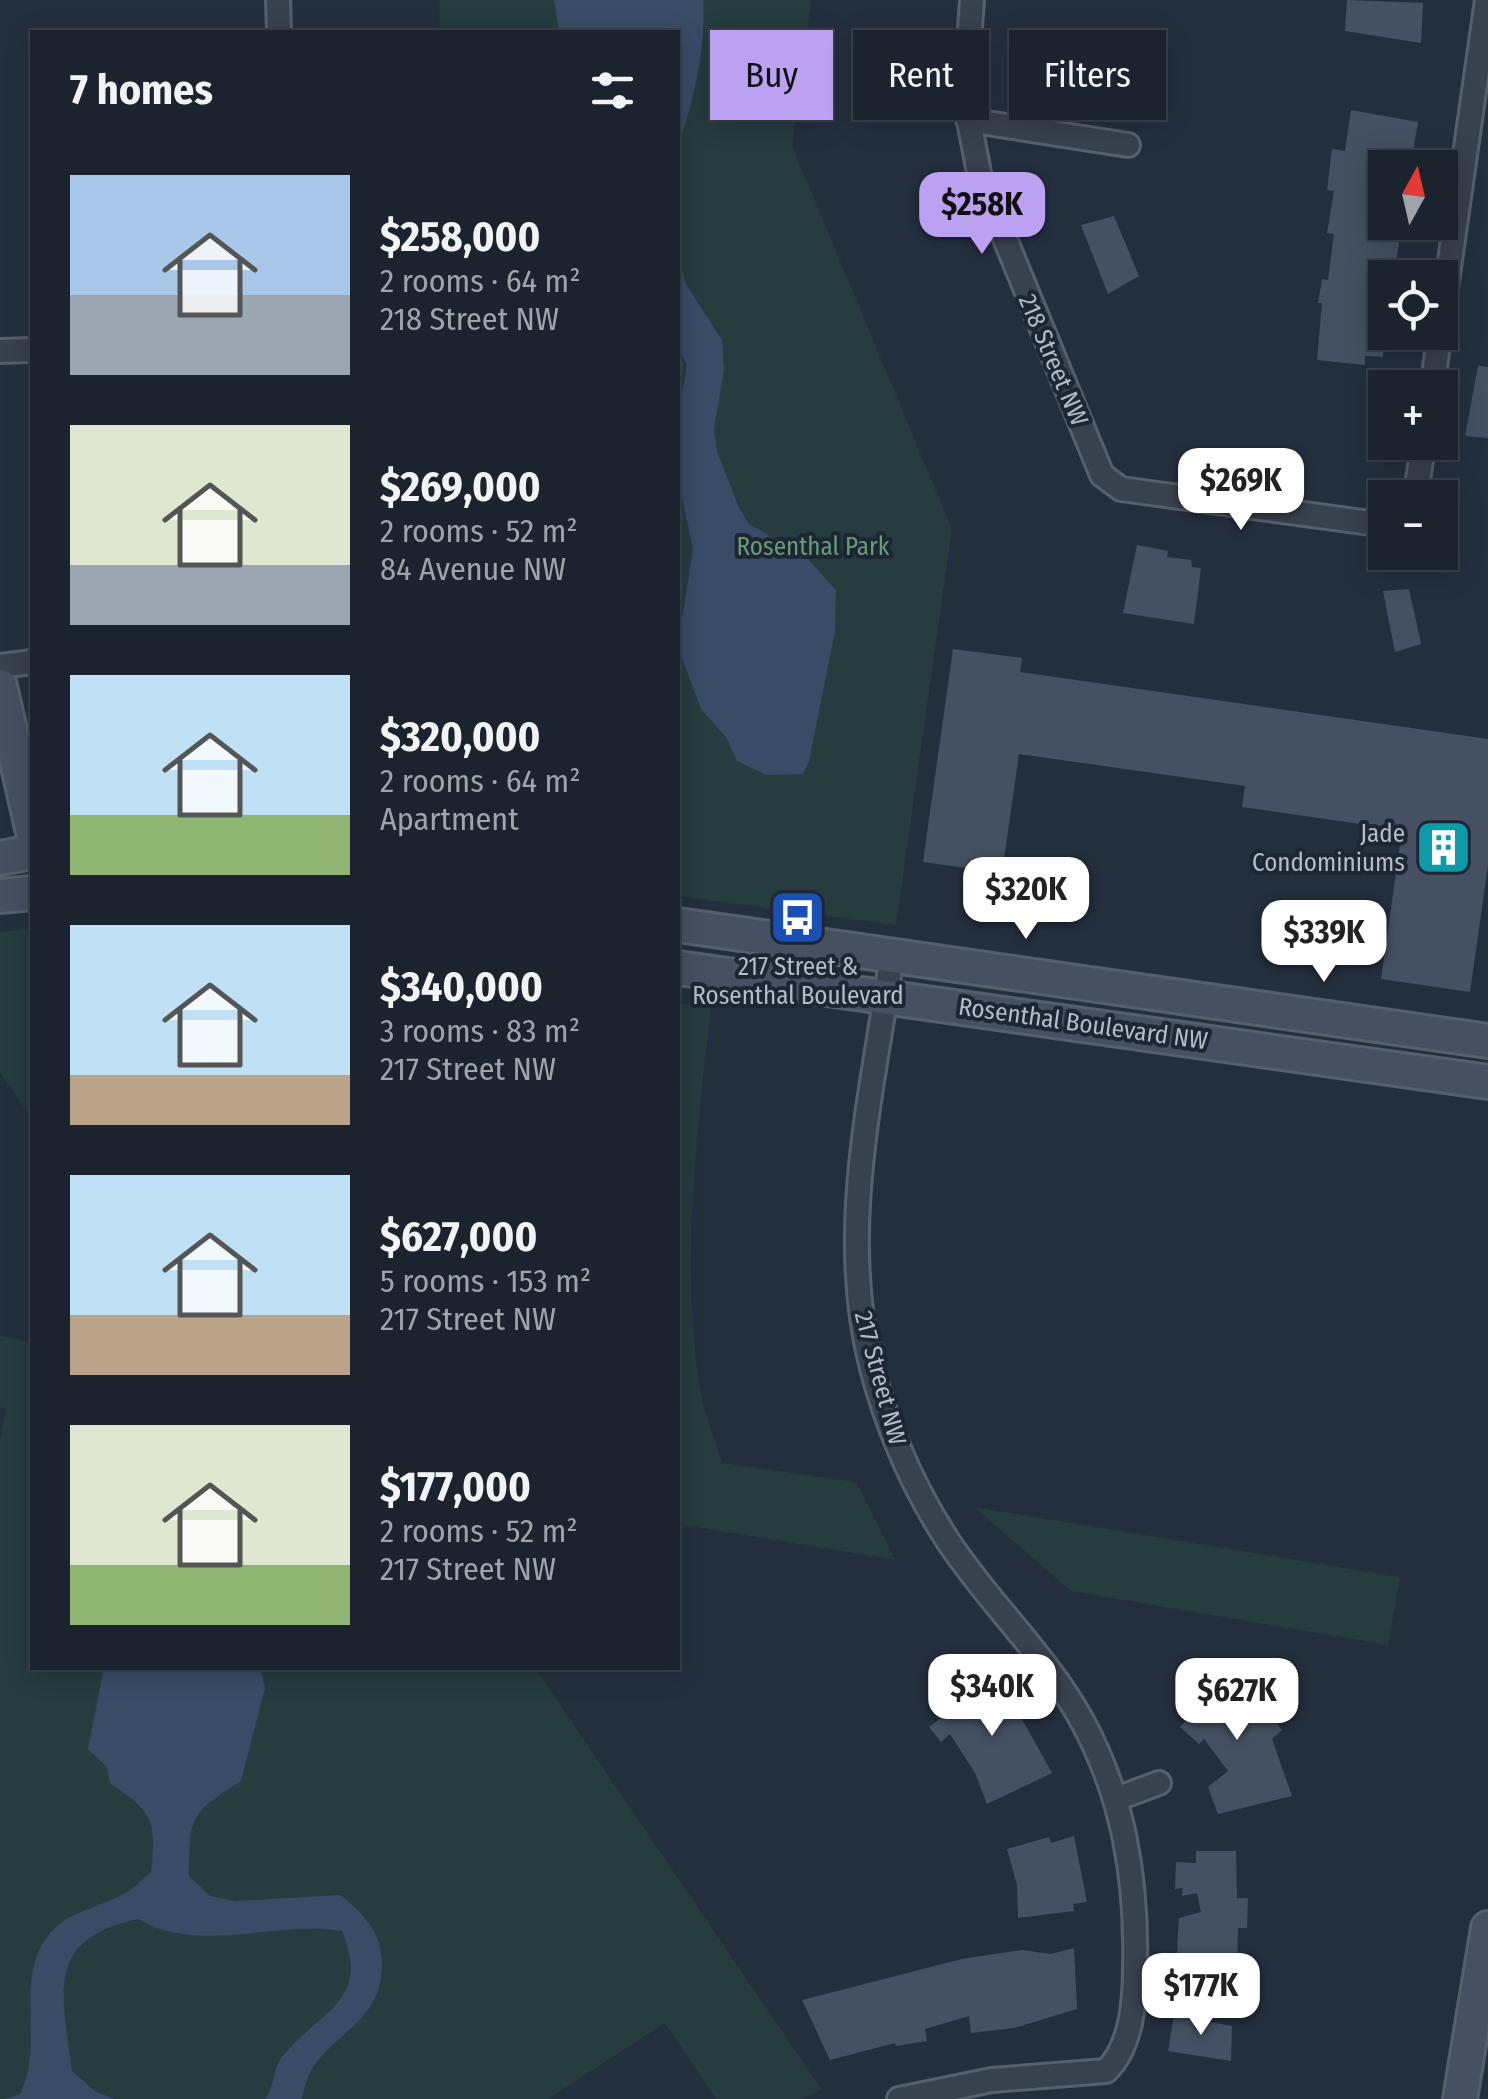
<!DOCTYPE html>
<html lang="en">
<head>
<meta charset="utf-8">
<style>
	body { margin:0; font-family:"Fira Sans Condensed",sans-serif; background:#242b36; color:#f1f3f6; height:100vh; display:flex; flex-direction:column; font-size:38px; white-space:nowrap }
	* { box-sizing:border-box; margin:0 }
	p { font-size:32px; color:#a0a4aa }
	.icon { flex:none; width:55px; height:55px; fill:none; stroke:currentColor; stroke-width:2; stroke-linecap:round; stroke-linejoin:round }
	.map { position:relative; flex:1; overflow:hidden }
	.sheet { position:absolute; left:30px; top:30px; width:650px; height:1640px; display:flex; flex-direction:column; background:#1b232e; border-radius:0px; box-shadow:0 5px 25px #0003,0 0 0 2px #39404a }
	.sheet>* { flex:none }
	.guide { position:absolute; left:710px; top:30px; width:628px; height:90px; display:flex; gap:20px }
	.needle { width:65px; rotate:8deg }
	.fabs { position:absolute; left:1368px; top:150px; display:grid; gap:20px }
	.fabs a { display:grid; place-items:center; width:90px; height:90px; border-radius:0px; background:#1b232e; box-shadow:0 5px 25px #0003,0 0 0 2px #39404a; font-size:50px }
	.price { position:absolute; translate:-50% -85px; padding:0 22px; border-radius:20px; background:#fff; color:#222; font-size:32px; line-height:65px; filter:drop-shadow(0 2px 5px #0008) }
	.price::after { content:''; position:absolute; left:50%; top:60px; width:30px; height:22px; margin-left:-15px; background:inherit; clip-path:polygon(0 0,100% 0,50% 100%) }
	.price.current { background:#bca0f2; color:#111 }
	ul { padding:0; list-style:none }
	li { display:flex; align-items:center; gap:30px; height:250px; padding:0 40px }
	li span { display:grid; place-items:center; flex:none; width:280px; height:200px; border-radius:0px; color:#555 }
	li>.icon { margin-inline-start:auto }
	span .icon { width:120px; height:120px; fill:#fffc; stroke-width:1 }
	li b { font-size:42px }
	h2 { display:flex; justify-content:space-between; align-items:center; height:120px; padding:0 40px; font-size:42px }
	.pill { padding:0 35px; border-radius:0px; background:#1b232e; box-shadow:0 5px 25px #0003,0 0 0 2px #39404a; font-size:35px; line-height:90px }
	.pill.current { background:#bca0f2; color:#111 }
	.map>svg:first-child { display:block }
	.green { fill:#263c3f }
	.water { fill:#394c67 }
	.building { fill:#455162 }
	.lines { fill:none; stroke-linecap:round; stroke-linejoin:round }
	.street-casing { stroke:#565f6c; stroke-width:28 }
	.secondary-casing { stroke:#565f6c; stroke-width:38 }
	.street { stroke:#38414e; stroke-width:22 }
	.secondary { stroke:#465061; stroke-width:32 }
	.labels { text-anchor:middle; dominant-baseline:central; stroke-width:8; stroke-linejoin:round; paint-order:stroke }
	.street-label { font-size:25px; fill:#b4bcc9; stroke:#1d2633 }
	.park-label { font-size:25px; fill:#6b9a76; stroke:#1d2633 }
	.poi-label { font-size:25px; fill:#b4bcc9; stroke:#1d2633; text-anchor:end }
</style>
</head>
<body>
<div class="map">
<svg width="1488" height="2099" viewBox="0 0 1488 2099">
	<rect width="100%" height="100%" fill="#242f3e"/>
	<g class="green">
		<polygon points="439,0 811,0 792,146 952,529 896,925 678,896 678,32 440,32"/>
		<polygon points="32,928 32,1119 0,1072 0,932"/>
		<path d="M 678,1003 L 711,1008 C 697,1135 680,1262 700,1389 C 704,1414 715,1439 722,1463 L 856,1482 L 895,1560 L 678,1524 Z"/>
		<polygon points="0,1336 32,1342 32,1668 535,1668 822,2090 801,2099 716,2099 665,2023 548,2099 0,2099 0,1441 6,1409 0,1407"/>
		<polygon points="974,1507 1400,1577 1388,1645 1071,1591"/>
	</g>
	<g class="water">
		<path d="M 554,0 L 703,0 C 706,49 694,100 678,146 L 678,32 L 559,32 Z"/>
		<polygon points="678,258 687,286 722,340 724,370 714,429 717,451 739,508 749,524 807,558 836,590 835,631 809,761 803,774 766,775 737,761 726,737 701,709 682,658 682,620 693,549 678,478 678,419 687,365 678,347"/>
		<path d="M 104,1668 L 260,1668 L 265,1688 L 241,1781 C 189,1814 190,1816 189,1876 L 210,1896 L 235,1901 L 340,1895 C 364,1914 382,1932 382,1965 C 381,2035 311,2034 302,2099 L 265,2099 C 275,2087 272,2069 282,2057 C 322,2008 371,2002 342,1931 C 276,1920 197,1955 138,1919 C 44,1938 62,1995 72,2071 L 96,2092 L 115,2099 L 4,2099 L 20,2094 C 45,2045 14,1982 47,1937 C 67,1910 101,1908 127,1892 C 136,1887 143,1878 151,1872 C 157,1819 153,1813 110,1783 L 107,1767 L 88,1749 Z"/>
	</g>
	<g class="building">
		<polygon points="1347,0 1423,3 1421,43 1345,31"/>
		<polygon points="856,45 900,49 897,56 913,58 910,91 852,86"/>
		<polygon points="1351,110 1418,122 1413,151 1396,148 1393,168 1385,168 1385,222 1402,222 1394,278 1385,278 1383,357 1365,356 1365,365 1317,360 1322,303 1318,303 1322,279 1328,280 1334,234 1327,233 1334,191 1327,190 1332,149 1345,151"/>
		<polygon points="1114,216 1139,276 1108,294 1081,225"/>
		<polygon points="1478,366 1488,367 1488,438 1465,436"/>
		<polygon points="1137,545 1168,551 1167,557 1191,560 1192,567 1201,568 1194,624 1123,613"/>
		<polygon points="1409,589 1421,644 1395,652 1383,591"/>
		<polygon points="953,649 1022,658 1020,672 1488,739 1488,865 1470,992 1381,979 1402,830 1242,807 1245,786 1019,754 1002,873 923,862"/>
		<polygon points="1220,1668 1231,1680 1237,1675 1282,1730 1272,1739 1292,1796 1218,1814 1208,1787 1228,1771 1204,1739 1199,1744 1180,1727 1191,1715 1181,1705"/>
		<polygon points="987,1672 1014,1705 1052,1773 987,1804 975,1773 950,1734 941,1742 929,1727 940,1719 934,1712"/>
		<polygon points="1074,1836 1087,1902 1073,1904 1074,1911 1018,1918 1017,1885 1007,1849 1049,1837 1051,1843"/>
		<polygon points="1196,1851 1236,1851 1237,1898 1248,1898 1247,1928 1238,1928 1237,1968 1176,1967 1179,1918 1201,1912 1197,1893 1182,1896 1183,1888 1175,1889 1176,1862 1196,1863"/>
		<polygon points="1074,1948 1077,2009 1014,2028 971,2033 969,2016 925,2029 927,2041 896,2046 895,2043 830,2060 802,2000 962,1959 1022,1950 1051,1954"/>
		<polygon points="1174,2015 1232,2026 1231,2061 1168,2051"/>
	</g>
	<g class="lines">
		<defs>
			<g id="street">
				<polyline points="278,0 279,32"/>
				<polyline points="972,0 965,100 980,178 1102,475 1121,489 1385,525"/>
				<polyline points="968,120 1128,145"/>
				<polyline points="1440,331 1487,0"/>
				<polyline points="0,351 32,350"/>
				<polyline points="1432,388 1440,332"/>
				<polyline points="1415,498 1424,442"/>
				<polyline points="0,666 32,662"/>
				<path d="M 892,955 C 873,1091 836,1232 872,1368 C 888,1430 913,1487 948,1541 C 988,1602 1043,1652 1080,1717 C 1123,1794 1137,1877 1135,1965 C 1135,2000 1132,2046 1106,2071 L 992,2080 L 899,2099"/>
				<polyline points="1116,1799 1159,1783"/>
			</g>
			<g id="secondary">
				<polyline points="0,686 32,828"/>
				<polyline points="0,858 32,852"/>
				<polyline points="0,896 32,893"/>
				<polyline points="678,925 1488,1041"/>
				<polyline points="678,968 1488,1082"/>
				<polyline points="1460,2099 1488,1928"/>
			</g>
		</defs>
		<use href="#street" class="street-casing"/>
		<use href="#secondary" class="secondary-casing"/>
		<use href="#street" class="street"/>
		<use href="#secondary" class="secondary"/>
	</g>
	<defs>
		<symbol id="building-square" viewBox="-11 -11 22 22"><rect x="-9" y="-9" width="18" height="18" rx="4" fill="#0f9aa8" stroke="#1d2633"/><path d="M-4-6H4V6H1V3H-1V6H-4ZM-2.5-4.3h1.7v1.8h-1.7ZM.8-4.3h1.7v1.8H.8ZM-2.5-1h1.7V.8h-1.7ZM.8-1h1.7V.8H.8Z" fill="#fff"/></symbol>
		<symbol id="bus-square" viewBox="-11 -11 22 22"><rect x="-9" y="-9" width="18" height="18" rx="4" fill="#1a4fb4" stroke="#1d2633"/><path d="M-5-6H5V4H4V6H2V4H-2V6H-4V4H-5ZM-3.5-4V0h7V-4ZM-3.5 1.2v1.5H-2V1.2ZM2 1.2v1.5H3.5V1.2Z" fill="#fff"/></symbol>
	</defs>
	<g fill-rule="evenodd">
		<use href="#building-square" x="1412" y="816" width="63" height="63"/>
		<use href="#bus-square" x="766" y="886" width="63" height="63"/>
	</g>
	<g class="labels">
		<g class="street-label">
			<text transform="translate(1053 360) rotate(67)">218 Street NW</text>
			<text transform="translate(1083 1024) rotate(8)">Rosenthal Boulevard NW</text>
			<text transform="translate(880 1378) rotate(75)">217 Street NW</text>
		</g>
		<g class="park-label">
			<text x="813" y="547">Rosenthal Park</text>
		</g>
		<g class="poi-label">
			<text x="1405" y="834">Jade<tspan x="1405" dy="29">Condominiums</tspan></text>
			<text x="798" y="967" text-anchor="middle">217 Street &amp;<tspan x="798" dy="29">Rosenthal Boulevard</tspan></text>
		</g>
	</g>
</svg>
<div class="fabs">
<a><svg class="needle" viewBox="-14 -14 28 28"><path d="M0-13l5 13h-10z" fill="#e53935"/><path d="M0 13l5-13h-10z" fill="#a0a4aa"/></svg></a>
<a><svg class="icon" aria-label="locate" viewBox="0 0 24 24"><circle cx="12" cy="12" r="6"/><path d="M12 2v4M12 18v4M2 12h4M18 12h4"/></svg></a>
<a>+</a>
<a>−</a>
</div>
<b class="price current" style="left:982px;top:257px">$258K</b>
<b class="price" style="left:1241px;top:533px">$269K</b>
<b class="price" style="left:1026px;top:942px">$320K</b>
<b class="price" style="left:1324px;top:985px">$339K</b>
<b class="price" style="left:992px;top:1739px">$340K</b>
<b class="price" style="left:1237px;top:1743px">$627K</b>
<b class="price" style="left:1201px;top:2038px">$177K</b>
<div class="guide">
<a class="pill current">Buy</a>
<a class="pill">Rent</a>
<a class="pill">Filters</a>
</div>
<section class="sheet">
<h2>7 homes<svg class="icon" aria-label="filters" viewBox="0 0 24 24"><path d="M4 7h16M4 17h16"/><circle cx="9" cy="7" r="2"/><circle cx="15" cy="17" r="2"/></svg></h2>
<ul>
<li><span style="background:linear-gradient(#a9c7e8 60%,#9aa5b1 0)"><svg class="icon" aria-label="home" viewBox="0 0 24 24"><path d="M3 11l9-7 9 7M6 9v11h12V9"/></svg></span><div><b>$258,000</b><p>2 rooms · 64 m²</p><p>218 Street NW</p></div></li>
<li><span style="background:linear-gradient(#dfe7d0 70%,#9aa5b1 0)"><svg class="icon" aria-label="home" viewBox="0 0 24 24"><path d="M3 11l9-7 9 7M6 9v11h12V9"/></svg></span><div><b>$269,000</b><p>2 rooms · 52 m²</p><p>84 Avenue NW</p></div></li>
<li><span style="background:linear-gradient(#bfe0f5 70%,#8fb573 0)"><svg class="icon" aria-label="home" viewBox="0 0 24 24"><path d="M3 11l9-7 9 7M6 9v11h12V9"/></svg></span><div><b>$320,000</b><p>2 rooms · 64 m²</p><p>Apartment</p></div></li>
<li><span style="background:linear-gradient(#bfe0f5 75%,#b9a48a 0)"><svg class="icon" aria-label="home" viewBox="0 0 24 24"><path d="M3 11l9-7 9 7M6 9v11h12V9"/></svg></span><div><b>$340,000</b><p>3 rooms · 83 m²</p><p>217 Street NW</p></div></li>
<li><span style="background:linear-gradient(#bfe0f5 70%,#b9a48a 0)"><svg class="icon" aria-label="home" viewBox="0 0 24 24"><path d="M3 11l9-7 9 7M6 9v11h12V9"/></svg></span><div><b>$627,000</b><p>5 rooms · 153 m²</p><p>217 Street NW</p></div></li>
<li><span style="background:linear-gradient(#dfe7d0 70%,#8fb573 0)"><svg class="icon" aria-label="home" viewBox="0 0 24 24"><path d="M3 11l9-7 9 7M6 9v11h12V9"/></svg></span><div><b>$177,000</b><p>2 rooms · 52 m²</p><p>217 Street NW</p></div></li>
</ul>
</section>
</div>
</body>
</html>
